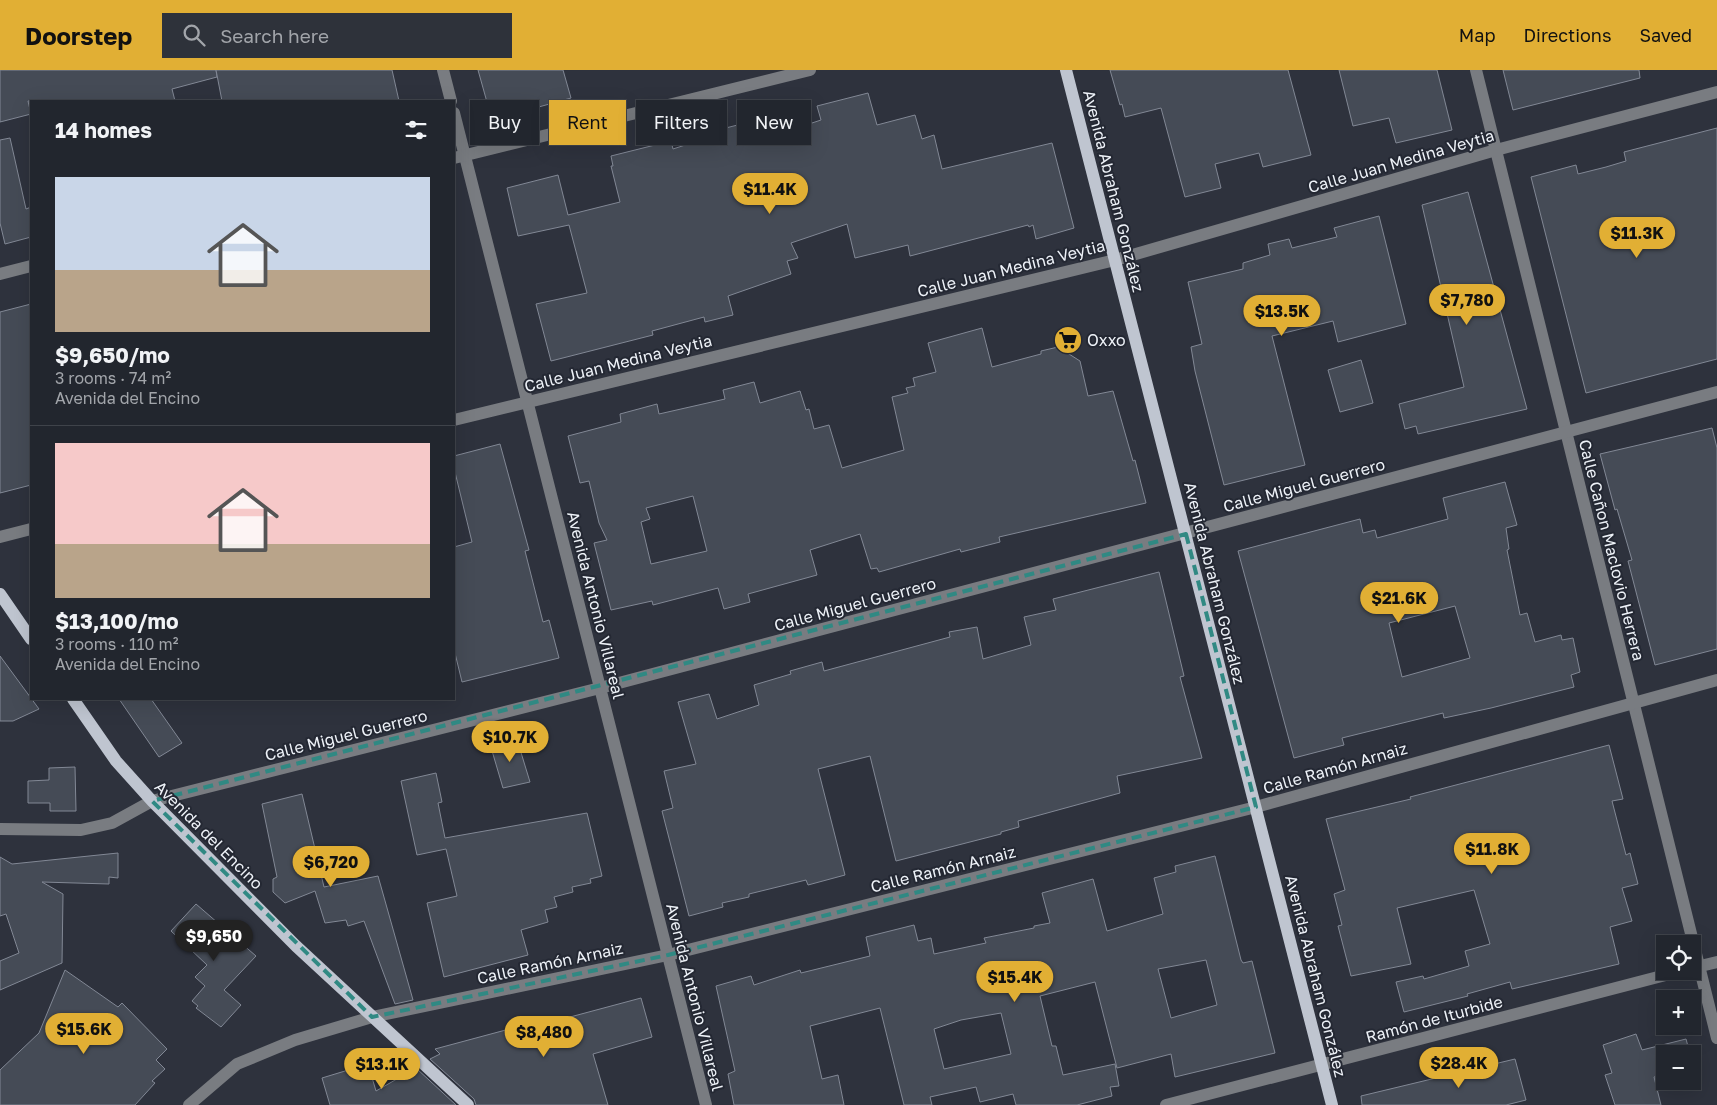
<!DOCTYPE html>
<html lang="en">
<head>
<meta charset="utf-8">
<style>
	body { margin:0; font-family:"Golos Text",sans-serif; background:#2e323a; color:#f1f3f6; height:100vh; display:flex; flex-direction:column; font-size:19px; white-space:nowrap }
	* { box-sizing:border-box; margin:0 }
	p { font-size:16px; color:#a2a5aa }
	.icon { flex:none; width:28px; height:28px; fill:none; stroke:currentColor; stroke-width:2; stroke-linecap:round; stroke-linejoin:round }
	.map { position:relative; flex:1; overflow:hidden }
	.sheet { position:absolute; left:30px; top:30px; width:425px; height:600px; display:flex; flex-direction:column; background:#22262e; border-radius:0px; box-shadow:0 5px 20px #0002,0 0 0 1px #3f434a }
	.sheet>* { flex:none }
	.top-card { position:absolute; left:470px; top:30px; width:475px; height:45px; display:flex; gap:10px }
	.tools { position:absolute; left:1656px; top:865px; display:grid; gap:10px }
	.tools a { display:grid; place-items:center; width:45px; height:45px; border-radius:0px; background:#22262e; box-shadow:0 5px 20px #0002,0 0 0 1px #3f434a; font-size:25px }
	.price { position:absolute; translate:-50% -42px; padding:0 11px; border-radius:18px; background:#e1af34; color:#111; font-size:16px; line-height:32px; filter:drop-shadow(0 1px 2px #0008) }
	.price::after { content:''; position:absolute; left:50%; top:30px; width:15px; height:11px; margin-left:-8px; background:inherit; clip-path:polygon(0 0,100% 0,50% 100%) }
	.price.current { background:#222; color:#fff }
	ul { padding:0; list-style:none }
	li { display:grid; align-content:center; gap:10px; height:265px; padding:0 25px }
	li+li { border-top:1px solid #3f434a }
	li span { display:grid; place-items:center; height:155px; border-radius:0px; color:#555 }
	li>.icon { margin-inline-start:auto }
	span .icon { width:90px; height:90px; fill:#fffc; stroke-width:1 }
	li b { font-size:21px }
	h2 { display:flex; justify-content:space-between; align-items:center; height:60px; padding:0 25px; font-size:21px }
	.pill { padding:0 18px; border-radius:0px; background:#22262e; box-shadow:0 5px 20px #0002,0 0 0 1px #3f434a; font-size:18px; line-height:45px }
	.pill.current { background:#e1af34; color:#111 }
	header { display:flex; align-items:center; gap:30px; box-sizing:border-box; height:70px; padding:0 25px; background:#e1af34; color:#111 }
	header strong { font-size:24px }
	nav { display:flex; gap:28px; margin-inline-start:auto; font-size:18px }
	.search { width:350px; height:45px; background:#2e323a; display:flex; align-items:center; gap:12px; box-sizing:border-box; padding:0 18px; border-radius:0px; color:#a2a5aa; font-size:19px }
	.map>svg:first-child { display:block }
	.building { fill:#454b56; stroke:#828895; fill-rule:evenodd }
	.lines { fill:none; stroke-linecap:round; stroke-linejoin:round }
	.minor { stroke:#797c81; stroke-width:12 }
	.major { stroke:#bfc5d0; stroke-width:12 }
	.marked { fill:none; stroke:#308983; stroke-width:4; stroke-dasharray:10 6; stroke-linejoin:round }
	.labels { text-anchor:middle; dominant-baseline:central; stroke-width:4; stroke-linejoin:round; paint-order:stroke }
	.street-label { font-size:16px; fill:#eef2f8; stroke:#242833 }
	.poi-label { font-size:16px; fill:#eef2f8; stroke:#242833; text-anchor:start }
</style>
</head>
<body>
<header>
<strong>Doorstep</strong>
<div class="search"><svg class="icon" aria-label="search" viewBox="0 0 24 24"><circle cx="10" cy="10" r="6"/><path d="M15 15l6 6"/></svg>Search here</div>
<nav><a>Map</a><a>Directions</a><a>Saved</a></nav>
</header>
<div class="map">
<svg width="1717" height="1035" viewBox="0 0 1717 1035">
	<rect width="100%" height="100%" fill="#2e323d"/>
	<g class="building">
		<polygon points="0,0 216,0 217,7 172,19 175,31 28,31 31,44 0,52"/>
		<polygon points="216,0 392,0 399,31 222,31"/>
		<polygon points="478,0 563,0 571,28 492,50"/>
		<polygon points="1110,0 1288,0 1311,85 1263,97 1259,83 1215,94 1221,118 1185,127 1161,38 1125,47 1122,34 1120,35"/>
		<polygon points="1339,0 1437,0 1452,60 1396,73 1389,48 1353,56"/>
		<polygon points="1503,0 1639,0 1640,8 1513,40"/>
		<polygon points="868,23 877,55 915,45 922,69 934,65 942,99 1052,73 1074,158 1036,169 1033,155 1029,157 1028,155 910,186 908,175 855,188 847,154 791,173 798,188 787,191 791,204 728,226 733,245 705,252 704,247 652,261 653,265 551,291 536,234 587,223 569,155 518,166 507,118 558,105 568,145 620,132 611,96 613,96 611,86 671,71 673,79 716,65 714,61 765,48 770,67 821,50 817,36"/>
		<polygon points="1717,58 1717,289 1586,323 1531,107 1576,95 1578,104 1606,97 1626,91 1624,82"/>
		<polygon points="10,68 26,139 31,137 31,167 5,174 0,153 0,70"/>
		<polygon points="1468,122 1527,339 1418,364 1416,356 1405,359 1399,334 1464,317 1422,135"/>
		<polygon points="1379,146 1406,254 1338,272 1333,251 1272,266 1305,395 1224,415 1195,301 1191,277 1202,274 1188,212 1243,199 1243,193 1270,185 1268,174 1289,169 1292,178 1337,167 1334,158"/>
		<polygon points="31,234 31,415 0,423 0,242"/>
		<path d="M 982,258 L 992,297 L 1041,284 L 1041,281 L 1058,277 L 1080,291 L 1088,326 L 1113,321 L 1133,391 L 1135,390 L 1146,433 L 999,467 L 1000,472 L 961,482 L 960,479 L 879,502 L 877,498 L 871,499 L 860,464 L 810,480 L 817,505 L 748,524 L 750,532 L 724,539 L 718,518 L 653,535 L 652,531 L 611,540 L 594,473 L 607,470 L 599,453 L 589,411 L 580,413 L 568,366 L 621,352 L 620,344 L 657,334 L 659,344 L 725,329 L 723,320 L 754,312 L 760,333 L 800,321 L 806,340 L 809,339 L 814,359 L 829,355 L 842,398 L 904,380 L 892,327 L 908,323 L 906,318 L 915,316 L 913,308 L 936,302 L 928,273 ZM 693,426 L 707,481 L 651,494 L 641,452 L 650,449 L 646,438 Z"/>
		<polygon points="1361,290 1373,333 1340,342 1328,300"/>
		<polygon points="1712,358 1717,378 1717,579 1655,595 1628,491 1632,490 1617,439 1615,440 1600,384"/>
		<polygon points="500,374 529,480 525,481 543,552 549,550 559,588 462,612 454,579 454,477 472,472 454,398 454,386"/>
		<path d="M 1505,412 L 1517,455 L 1506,458 L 1509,479 L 1507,480 L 1520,545 L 1527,543 L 1535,572 L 1561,565 L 1562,570 L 1573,568 L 1580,602 L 1571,605 L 1574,617 L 1491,638 L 1444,648 L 1443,643 L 1342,668 L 1344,675 L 1294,688 L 1238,481 L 1360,449 L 1363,463 L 1375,460 L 1377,468 L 1448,449 L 1443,428 ZM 1455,536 L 1470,588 L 1402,607 L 1389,553 Z"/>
		<polygon points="1159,502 1184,606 1180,607 1202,688 1117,706 1120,723 1018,751 1019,757 1001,762 1001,764 896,791 870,686 818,699 845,805 808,815 806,810 749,824 749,827 722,833 723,837 689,846 662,741 673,738 664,701 696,694 678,632 709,624 717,649 759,635 754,615 791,604 790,601 822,592 824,601 950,567 949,562 977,557 983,589 1031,575 1024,547 1056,540 1053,529"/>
		<polygon points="0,586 39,639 13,651 0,651"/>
		<polygon points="119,629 151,629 182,673 159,687"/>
		<polygon points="516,666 530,712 503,718 490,674"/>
		<polygon points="1609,675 1623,729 1612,731 1626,785 1630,783 1638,814 1622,818 1632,851 1610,857 1619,894 1512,919 1510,912 1467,924 1468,926 1404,942 1396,912 1423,906 1424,909 1469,896 1465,881 1490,874 1474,820 1397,838 1411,894 1351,906 1338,856 1342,855 1334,824 1345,820 1326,749 1411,729 1410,727"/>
		<polygon points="75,697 76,741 50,741 50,733 28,733 28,711 49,710 49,698"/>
		<polygon points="436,703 442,732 438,733 445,768 587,743 602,806 590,809 591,813 572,817 573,822 554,827 557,837 545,840 548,852 521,860 528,885 444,907 427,833 457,826 446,779 417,785 401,711"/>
		<polygon points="302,724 324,817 378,806 413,930 395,934 364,851 348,856 346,850 325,853 315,821 285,833 273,822 273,809 277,807 262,734"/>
		<polygon points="118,783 118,808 109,807 109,814 42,812 63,824 62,893 0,920 0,891 19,883 6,844 0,846 0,787 12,794"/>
		<path d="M 1215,786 L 1241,890 L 1243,893 L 1252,891 L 1275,983 L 1175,1007 L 1171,984 L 1117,998 L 1095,912 L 1040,926 L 1052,976 L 1056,976 L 1063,1005 L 1115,994 L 1119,1016 L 1110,1017 L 1112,1026 L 1077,1035 L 1016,1035 L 1013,1024 L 980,1032 L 976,1017 L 930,1027 L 932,1035 L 904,1035 L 880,938 L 810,956 L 822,1009 L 838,1005 L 844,1035 L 734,1035 L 728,1004 L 735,1001 L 716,916 L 751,906 L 754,915 L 800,900 L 801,903 L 870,886 L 866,867 L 914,855 L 918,871 L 931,868 L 934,884 L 986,873 L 984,868 L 1034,858 L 1034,856 L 1050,853 L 1042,823 L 1093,809 L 1107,861 L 1163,844 L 1154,808 L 1176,802 L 1175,796 ZM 1206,890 L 1217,935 L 1171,948 L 1158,899 ZM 1001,943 L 1011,984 L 944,999 L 934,959 L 961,950 Z"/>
		<polygon points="196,834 256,886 224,920 241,935 221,957 196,938 198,936 192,931 205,916 195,907 207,895 171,861"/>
		<polygon points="65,900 118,937 122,933 167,979 156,990 165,999 152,1011 155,1013 135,1035 0,1035 0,1000 39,963"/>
		<polygon points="641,928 652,967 593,984 608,1035 476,1035 474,1029 430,989 440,984 435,979 543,950 544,954"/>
		<polygon points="1636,964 1642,980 1686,969 1690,984 1665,984 1665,1004 1654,1007 1661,1035 1615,1035 1605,1005 1612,1003 1603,975"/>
		<polygon points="1515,989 1526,1030 1506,1035 1362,1035 1361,1026"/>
		<polygon points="368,994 376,1021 416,998 456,1035 330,1035 322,1008"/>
	</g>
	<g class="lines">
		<g class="minor">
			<polyline points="443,0 451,31"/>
			<polyline points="1476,0 1717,968"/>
			<polyline points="454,43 706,1035"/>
			<polyline points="454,88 810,0"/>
			<polyline points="0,204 31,196"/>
			<polyline points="454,350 1115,190 1496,80 1717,22"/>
			<polyline points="0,467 31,459"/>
			<polyline points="0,759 81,760 112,753 152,731 600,618 1717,322"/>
			<polyline points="1692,898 1717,892"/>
			<polyline points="189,1035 237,994 295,970 372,947 668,885 1256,737 1717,610"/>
			<polyline points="1166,1035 1681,901"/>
		</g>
		<g class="major">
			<polyline points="1066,0 1332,1035"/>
			<polyline points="0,524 31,569"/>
			<polyline points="73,629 116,691 152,731 296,876 468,1035"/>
		</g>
	</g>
	<path class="marked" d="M 1186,464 L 1256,737 L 668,885 L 372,947 L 152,731 Z"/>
	<defs>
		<symbol id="supermarket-disc" viewBox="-11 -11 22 22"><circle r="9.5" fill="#e1af34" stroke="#242833"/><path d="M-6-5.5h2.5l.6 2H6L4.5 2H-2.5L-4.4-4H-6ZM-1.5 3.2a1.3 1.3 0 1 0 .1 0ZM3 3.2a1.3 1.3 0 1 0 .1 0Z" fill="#111"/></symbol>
	</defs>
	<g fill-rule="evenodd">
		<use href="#supermarket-disc" x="1052" y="254" width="32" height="32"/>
	</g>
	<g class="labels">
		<g class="street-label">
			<text transform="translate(1401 91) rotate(-16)">Calle Juan Medina Veytia</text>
			<text transform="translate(1114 121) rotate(76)">Avenida Abraham González</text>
			<text transform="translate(1011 198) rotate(-14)">Calle Juan Medina Veytia</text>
			<text transform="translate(618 293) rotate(-14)">Calle Juan Medina Veytia</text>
			<text transform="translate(1304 415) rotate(-15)">Calle Miguel Guerrero</text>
			<text transform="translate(1612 480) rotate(76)">Calle Cañon Maclovio Herrera</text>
			<text transform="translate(1215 513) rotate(76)">Avenida Abraham González</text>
			<text transform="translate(855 534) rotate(-15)">Calle Miguel Guerrero</text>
			<text transform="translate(596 535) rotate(76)">Avenida Antonio Villareal</text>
			<text transform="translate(346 665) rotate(-14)">Calle Miguel Guerrero</text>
			<text transform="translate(1335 698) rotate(-16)">Calle Ramón Arnaiz</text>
			<text transform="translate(209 765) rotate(45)">Avenida del Encino</text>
			<text transform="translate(943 799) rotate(-14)">Calle Ramón Arnaiz</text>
			<text transform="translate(550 893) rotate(-12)">Calle Ramón Arnaiz</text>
			<text transform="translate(1316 906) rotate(76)">Avenida Abraham González</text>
			<text transform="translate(695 927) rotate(76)">Avenida Antonio Villareal</text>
			<text transform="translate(1434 949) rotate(-15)">Ramón de Iturbide</text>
		</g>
		<g class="poi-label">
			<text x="1087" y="270">Oxxo</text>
		</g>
	</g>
</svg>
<div class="tools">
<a><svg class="icon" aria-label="locate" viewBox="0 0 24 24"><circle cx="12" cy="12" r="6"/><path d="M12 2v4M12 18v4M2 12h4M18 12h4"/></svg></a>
<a>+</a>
<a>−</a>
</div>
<b class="price" style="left:770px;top:145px">$11.4K</b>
<b class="price" style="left:1637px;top:189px">$11.3K</b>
<b class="price" style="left:1467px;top:256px">$7,780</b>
<b class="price" style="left:1282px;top:267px">$13.5K</b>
<b class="price" style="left:1399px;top:554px">$21.6K</b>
<b class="price" style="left:510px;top:693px">$10.7K</b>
<b class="price" style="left:1492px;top:805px">$11.8K</b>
<b class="price" style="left:331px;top:818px">$6,720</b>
<b class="price current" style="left:214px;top:892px">$9,650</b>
<b class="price" style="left:1015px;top:933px">$15.4K</b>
<b class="price" style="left:84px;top:985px">$15.6K</b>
<b class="price" style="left:544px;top:988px">$8,480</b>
<b class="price" style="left:1459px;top:1019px">$28.4K</b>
<b class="price" style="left:382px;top:1020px">$13.1K</b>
<div class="top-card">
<a class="pill">Buy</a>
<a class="pill current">Rent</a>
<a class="pill">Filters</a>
<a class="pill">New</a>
</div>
<section class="sheet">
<h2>14 homes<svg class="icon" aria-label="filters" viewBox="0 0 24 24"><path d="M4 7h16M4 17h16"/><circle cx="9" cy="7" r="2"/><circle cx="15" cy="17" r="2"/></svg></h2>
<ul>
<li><span style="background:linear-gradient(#c9d6e8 60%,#b9a48a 0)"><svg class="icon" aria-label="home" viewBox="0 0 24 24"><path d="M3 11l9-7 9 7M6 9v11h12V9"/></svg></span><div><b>$9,650/mo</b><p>3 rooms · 74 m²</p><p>Avenida del Encino</p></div></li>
<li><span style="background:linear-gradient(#f6c9c9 65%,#b9a48a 0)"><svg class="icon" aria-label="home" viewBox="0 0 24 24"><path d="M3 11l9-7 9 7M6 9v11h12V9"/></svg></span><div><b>$13,100/mo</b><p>3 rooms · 110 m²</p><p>Avenida del Encino</p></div></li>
</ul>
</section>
</div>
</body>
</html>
